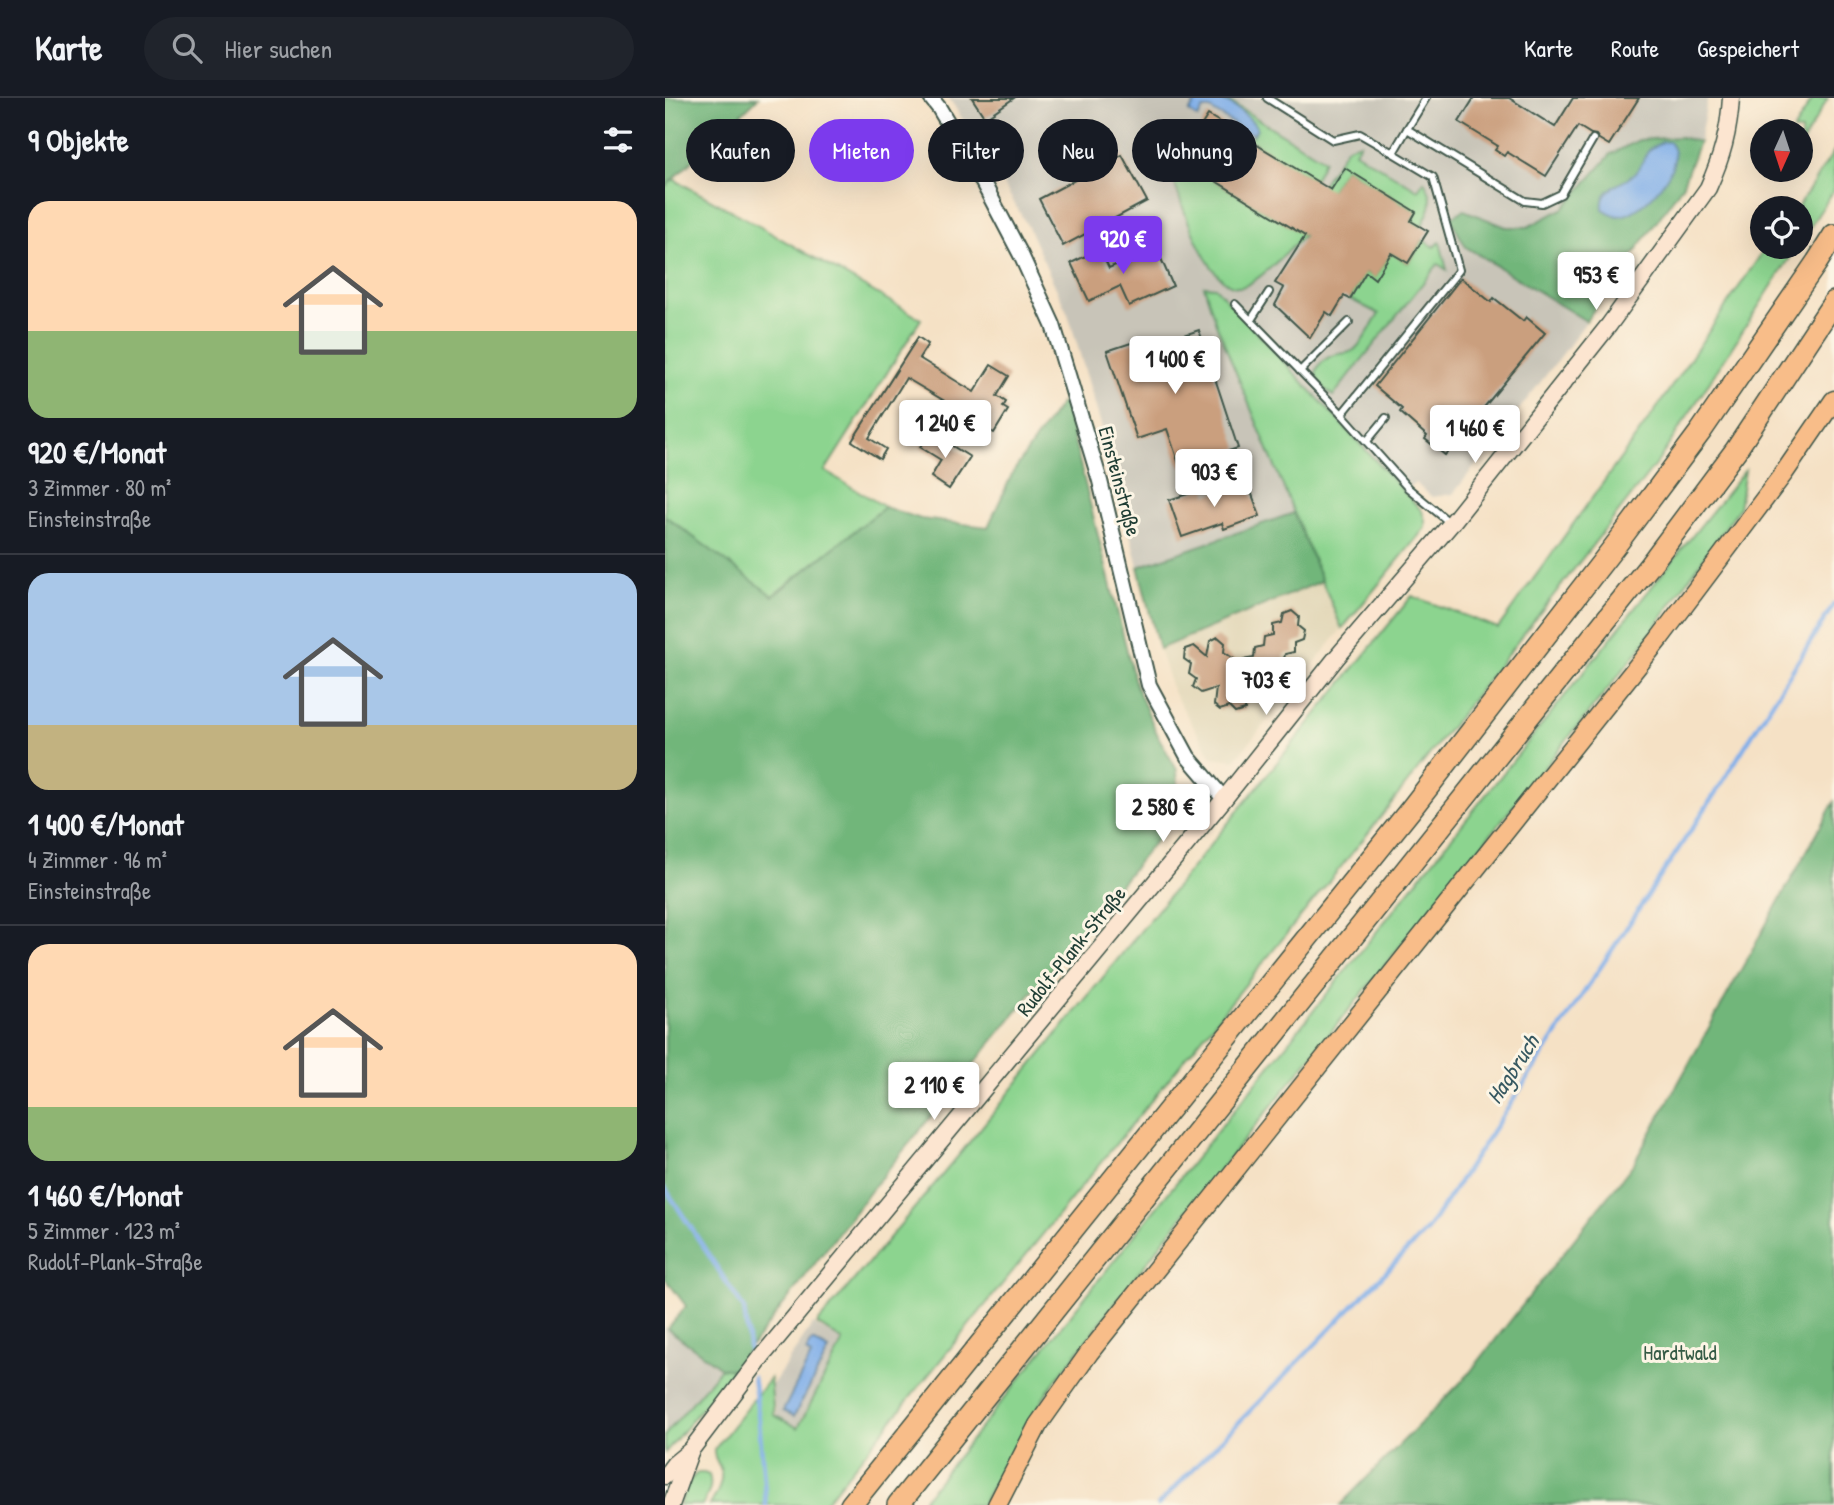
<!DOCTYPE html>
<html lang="de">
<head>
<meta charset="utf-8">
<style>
	body { margin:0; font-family:"Patrick Hand",sans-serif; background:#20242c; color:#f1f3f6; height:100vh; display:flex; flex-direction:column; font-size:26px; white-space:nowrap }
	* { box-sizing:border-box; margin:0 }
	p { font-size:23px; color:#9ea1a6 }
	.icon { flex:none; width:38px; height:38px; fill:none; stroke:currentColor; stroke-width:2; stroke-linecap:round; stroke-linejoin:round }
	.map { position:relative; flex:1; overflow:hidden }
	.drawer { display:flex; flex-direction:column; background:#171b24; width:665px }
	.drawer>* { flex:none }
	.hud { position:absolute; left:21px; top:21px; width:665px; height:63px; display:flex; gap:14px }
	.needle { width:46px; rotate:183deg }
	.tools { position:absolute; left:1085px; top:21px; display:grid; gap:14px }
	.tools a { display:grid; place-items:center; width:63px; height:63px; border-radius:50%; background:#171b24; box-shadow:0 7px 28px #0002; font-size:35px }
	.price { position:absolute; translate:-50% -60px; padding:0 16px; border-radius:7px; background:#fff; color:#222; font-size:23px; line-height:46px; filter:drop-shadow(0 2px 4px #0008) }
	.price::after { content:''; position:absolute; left:50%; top:42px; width:21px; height:16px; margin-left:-10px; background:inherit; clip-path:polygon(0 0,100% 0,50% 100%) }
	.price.current { background:#7c3aed; color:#fff }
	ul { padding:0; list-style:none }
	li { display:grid; align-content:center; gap:14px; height:371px; padding:0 28px }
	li+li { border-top:2px solid #363941 }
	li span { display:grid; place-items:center; height:217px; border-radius:21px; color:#555 }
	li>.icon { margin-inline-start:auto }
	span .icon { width:126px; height:126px; fill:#fffc; stroke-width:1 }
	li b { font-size:30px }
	h2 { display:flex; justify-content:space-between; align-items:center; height:84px; padding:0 28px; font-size:30px }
	.chip { padding:0 24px; border-radius:32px; background:#171b24; box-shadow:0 7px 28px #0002; font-size:24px; line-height:63px }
	.chip.current { background:#7c3aed; color:#fff }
	header { display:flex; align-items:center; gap:42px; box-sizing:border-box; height:98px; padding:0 35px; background:#171b24; border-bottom:2px solid #363941 }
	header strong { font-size:33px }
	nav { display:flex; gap:38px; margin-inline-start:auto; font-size:24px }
	.search { width:490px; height:63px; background:#20242c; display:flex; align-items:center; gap:18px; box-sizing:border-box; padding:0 24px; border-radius:38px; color:#9ea1a6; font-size:26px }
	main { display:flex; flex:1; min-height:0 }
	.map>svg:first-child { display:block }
	.built { fill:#e2d7b7 }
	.industrial { fill:#c8c4b8 }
	.green { fill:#8cd48f; stroke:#568862; stroke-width:2 }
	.forest { fill:#71b67a; stroke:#487a57; stroke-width:2 }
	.water { fill:#7faee9; stroke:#4f768e; stroke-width:2 }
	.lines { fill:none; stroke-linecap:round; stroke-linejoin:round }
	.stream { stroke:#7faee9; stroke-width:4.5 }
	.building { fill:#ca9f7e }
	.service-casing { stroke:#3f564a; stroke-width:10 }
	.tertiary-casing { stroke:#3f564a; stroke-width:18 }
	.secondary-casing { stroke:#3f564a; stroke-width:19 }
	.primary-casing { stroke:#3f564a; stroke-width:21 }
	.motorway-casing { stroke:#3f564a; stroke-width:24 }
	.service { stroke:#fff; stroke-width:6 }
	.tertiary { stroke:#fff; stroke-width:14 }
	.secondary { stroke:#fce5d0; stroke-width:16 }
	.primary { stroke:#f8bd89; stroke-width:18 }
	.motorway { stroke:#f8bd89; stroke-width:21 }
	.labels { text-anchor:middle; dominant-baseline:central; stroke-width:6; stroke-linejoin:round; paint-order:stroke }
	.street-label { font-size:21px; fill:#1f3d34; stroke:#fcf5e5 }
	.park-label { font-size:21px; fill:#355b46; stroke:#fcf5e5 }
	.water-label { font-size:23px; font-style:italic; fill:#375961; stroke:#fcf5e5 }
</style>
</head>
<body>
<header>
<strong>Karte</strong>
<div class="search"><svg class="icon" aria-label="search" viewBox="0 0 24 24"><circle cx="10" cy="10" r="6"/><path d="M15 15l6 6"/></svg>Hier suchen</div>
<nav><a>Karte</a><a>Route</a><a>Gespeichert</a></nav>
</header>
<main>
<section class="drawer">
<h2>9 Objekte<svg class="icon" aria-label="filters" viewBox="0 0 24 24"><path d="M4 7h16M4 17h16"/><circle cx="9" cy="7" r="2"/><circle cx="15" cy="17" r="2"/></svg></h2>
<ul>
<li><span style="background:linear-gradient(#ffd9b3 60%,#8fb573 0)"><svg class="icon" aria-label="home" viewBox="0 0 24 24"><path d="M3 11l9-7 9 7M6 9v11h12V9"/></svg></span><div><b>920 €/Monat</b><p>3 Zimmer · 80 m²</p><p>Einsteinstraße</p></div></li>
<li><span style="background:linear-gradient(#a9c7e8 70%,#c2b280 0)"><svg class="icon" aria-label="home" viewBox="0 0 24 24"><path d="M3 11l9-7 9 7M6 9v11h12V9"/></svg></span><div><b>1 400 €/Monat</b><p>4 Zimmer · 96 m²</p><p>Einsteinstraße</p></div></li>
<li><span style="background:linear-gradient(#ffd9b3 75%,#8fb573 0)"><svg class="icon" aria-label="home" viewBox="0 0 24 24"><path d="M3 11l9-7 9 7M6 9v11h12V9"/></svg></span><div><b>1 460 €/Monat</b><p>5 Zimmer · 123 m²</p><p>Rudolf-Plank-Straße</p></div></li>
</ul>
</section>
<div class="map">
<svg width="1169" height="1407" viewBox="0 0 1169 1407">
	<rect width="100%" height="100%" fill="#fcf5e5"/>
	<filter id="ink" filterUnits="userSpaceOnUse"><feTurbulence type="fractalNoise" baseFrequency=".0143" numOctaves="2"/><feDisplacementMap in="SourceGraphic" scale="14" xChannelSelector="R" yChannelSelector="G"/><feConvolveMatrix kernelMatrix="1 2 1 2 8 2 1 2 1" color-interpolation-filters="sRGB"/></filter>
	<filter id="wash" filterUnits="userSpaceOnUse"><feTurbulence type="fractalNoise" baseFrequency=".00686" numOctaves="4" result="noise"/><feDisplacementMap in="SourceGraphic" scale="28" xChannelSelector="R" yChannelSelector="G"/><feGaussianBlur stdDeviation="1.57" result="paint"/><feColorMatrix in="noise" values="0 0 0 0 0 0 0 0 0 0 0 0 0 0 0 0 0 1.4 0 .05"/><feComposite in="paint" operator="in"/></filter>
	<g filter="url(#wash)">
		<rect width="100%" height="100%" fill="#f5e1c5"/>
		<polygon class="built" points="657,483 677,531 570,662 547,659 508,594 494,551"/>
		<g class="industrial">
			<polygon points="284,0 1042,0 1042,4 1034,44 1017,88 903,249 788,396 767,399 750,385 739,395 550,189 539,189 551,226 629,415 473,469 449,370 403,216 363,129 332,75"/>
			<polygon points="148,1226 178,1243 132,1329 111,1317 107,1287"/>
			<polygon points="0,1229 56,1270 0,1337"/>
		</g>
		<g class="green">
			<polygon points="559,0 659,62 649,82 584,42 589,36 579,15 558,3"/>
			<polygon points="1148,0 1163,0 1136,47 1136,33 1128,33"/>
			<path d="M 695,45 L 690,54 L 753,92 L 759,83 C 771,102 766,111 756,129 L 746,123 L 751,114 L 680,70 L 663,97 L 654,91 L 682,49 Z"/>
			<polygon points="1169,53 1169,92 1136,143 1136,110 1132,110"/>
			<path d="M 515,61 L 639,137 C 625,150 593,186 576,189 C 542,193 512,94 504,68 Z"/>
			<polygon points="8,81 78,119 256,221 160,373 220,409 107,498 0,418 0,89"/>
			<path d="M 758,142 L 769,149 L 775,144 L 782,172 L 773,166 L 668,298 C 664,294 659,291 656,287 C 643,272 659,259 673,256 C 679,255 683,256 689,252 C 699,244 707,227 714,216 L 685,201 L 700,174 L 710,180 L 726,155 L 743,165 Z"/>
			<path d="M 1101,149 L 1132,149 L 994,362 L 701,738 L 158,1407 L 45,1407 C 51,1397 58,1386 56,1374 C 55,1365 48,1361 49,1352 L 105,1280 L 109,1317 L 133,1330 L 178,1243 L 152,1226 L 294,1057 L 747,498 L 833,530 L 992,310 Z"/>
			<polygon points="539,188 550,189 757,413 760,422 760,430 677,531 551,226"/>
			<polygon points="1080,372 1074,410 971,556 520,1115 384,1291 316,1407 254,1407"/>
			<polygon points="56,1270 68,1272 0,1355 0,1337"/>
			<path d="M 32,1375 L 39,1375 L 44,1377 C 48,1389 43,1397 37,1407 L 14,1407 L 25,1382 Z"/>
		</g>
		<g class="forest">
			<polygon points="0,0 93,0 0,89"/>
			<polygon points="1015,39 1034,44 1017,88 921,223 801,149 785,120 799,112 841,129 863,129 899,110 946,56 974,42"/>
			<polygon points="396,305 400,306 471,588 494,640 512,672 514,714 215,1081 68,1272 56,1270 3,1231 21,1208 0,1180 0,418 108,498 220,409 256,421 323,429 348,374"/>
			<polygon points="629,415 657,483 494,551 473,469"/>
			<polygon points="1169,704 1169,1407 675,1407 802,1278 969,1065"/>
		</g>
		<g class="water">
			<path d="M 536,0 C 542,0 549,0 554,1 C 566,5 587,20 592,30 L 589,36 L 582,34 L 545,11 L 538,11 L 533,20 L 524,14 L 533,1 Z"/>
			<path d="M 998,44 L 1004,44 C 1007,48 1008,49 1009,54 C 1014,75 974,119 953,118 C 947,117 943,114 938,111 C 934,87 962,87 973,72 C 983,57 978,52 998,44 Z"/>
			<polygon points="147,1243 164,1252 129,1318 118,1313 146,1258 141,1254"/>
		</g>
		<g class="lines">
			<g class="stream">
				<polyline points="0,1090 79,1211 86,1263"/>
				<polyline points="88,1279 94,1323 101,1407"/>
				<polyline points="493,1407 763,1131 1057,685 1169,506"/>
			</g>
		</g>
		<g id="blocks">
			<g class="building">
				<polygon points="307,0 349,0 320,20"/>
				<polygon points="809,0 844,0 890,29 908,0 974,0 944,47 934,41 931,37 926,36 913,28 881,78 842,54 839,58 830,52 833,48 794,24"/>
				<polygon points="543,17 666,92 680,70 751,114 746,123 763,133 743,165 726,155 710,181 701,174 685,201 679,198 667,218 661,214 645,240 610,207 619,190 610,185 640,138 515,61"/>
				<polygon points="457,57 482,103 398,148 374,101"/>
				<polygon points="491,149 508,188 464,208 455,188 424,203 406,165 435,151 444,170"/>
				<polygon points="796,180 826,204 829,200 858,223 861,219 880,235 780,357 760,341 762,338 735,314 737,311 710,288"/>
				<polygon points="534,232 573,350 515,369 502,331 472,341 442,253 472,243 475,252"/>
				<polygon points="253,239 263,246 254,260 309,294 326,267 344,278 332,298 341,304 338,309 343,312 329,335 307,322 308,320 241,280 204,340 221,351 215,361 187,343"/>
				<polygon points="265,334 305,359 284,391 266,379 276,362 255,349"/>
				<polygon points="582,383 595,418 559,431 557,425 517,439 504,402 541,390 543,397"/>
				<polygon points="627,513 634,519 633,528 639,533 637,542 629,545 629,554 620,556 618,566 610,568 609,578 600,580 599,589 591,591 590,601 581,603 580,612 570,615 564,609 555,612 549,607 551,590 536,595 528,589 531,581 524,576 526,566 519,561 520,551 529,548 542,559 545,543 553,539 560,545 559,554 572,563 589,560 590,550 598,548 599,539 608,537 608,527 617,525 619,516"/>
			</g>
		</g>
	</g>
	<g filter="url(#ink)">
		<use href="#blocks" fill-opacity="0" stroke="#3f564a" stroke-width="2"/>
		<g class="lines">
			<defs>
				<g id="service">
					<polyline points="602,0 668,42 695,36 728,55 742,31"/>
					<polyline points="761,0 742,31 860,103 877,105 896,96 928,41"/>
					<polyline points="570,206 677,316 743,390 784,424"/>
					<polyline points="586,222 604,194"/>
					<polyline points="635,273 684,224"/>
					<polyline points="677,316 794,172 768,79 728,55"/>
					<polyline points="702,343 721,320"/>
				</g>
				<polyline id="tertiary" points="266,0 274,10 314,77 356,157 388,227 435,383 484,587 523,659 559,701"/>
				<g id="secondary">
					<path d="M 0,1378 L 9,1366 L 26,1352 L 98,1257 L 559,701 L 672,559 L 786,426 L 944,227 L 1043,90 C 1057,59 1064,34 1066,0"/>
					<polyline points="6,1407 25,1354"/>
				</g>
				<polyline id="primary" points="332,1407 373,1327 424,1255 994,541 1119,375 1169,302"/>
				<g id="motorway">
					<polyline points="186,1407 746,711 953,444 1036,333 1152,164 1169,137"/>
					<polyline points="233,1407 985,467 1071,352 1169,204"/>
				</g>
			</defs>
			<use href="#service" class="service-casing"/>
			<use href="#tertiary" class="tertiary-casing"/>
			<use href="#secondary" class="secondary-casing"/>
			<use href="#primary" class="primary-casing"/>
			<use href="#motorway" class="motorway-casing"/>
			<use href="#service" class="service"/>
			<use href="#tertiary" class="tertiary"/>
			<use href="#secondary" class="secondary"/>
			<use href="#primary" class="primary"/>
			<use href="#motorway" class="motorway"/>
		</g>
	</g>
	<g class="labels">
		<g class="street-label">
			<text transform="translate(455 383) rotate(75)">Einsteinstraße</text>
			<text transform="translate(406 853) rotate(-51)">Rudolf-Plank-Straße</text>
		</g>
		<g class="park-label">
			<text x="1015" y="1254">Hardtwald</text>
		</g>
		<g class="water-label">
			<text transform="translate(847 971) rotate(-57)">Hagbruch</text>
		</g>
	</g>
</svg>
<div class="tools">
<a><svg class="needle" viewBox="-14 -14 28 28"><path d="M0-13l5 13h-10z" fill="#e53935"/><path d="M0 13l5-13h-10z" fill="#9ea1a6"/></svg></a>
<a><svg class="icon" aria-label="locate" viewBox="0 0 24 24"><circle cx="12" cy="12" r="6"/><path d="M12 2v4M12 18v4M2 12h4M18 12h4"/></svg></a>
</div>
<b class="price current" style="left:458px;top:178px">920 €</b>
<b class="price" style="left:931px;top:214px">953 €</b>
<b class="price" style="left:510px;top:298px">1 400 €</b>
<b class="price" style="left:280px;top:362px">1 240 €</b>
<b class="price" style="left:810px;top:367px">1 460 €</b>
<b class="price" style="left:549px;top:411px">903 €</b>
<b class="price" style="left:601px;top:619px">703 €</b>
<b class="price" style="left:498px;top:746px">2 580 €</b>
<b class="price" style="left:269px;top:1024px">2 110 €</b>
<div class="hud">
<a class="chip">Kaufen</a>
<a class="chip current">Mieten</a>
<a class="chip">Filter</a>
<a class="chip">Neu</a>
<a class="chip">Wohnung</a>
</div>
</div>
</main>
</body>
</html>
